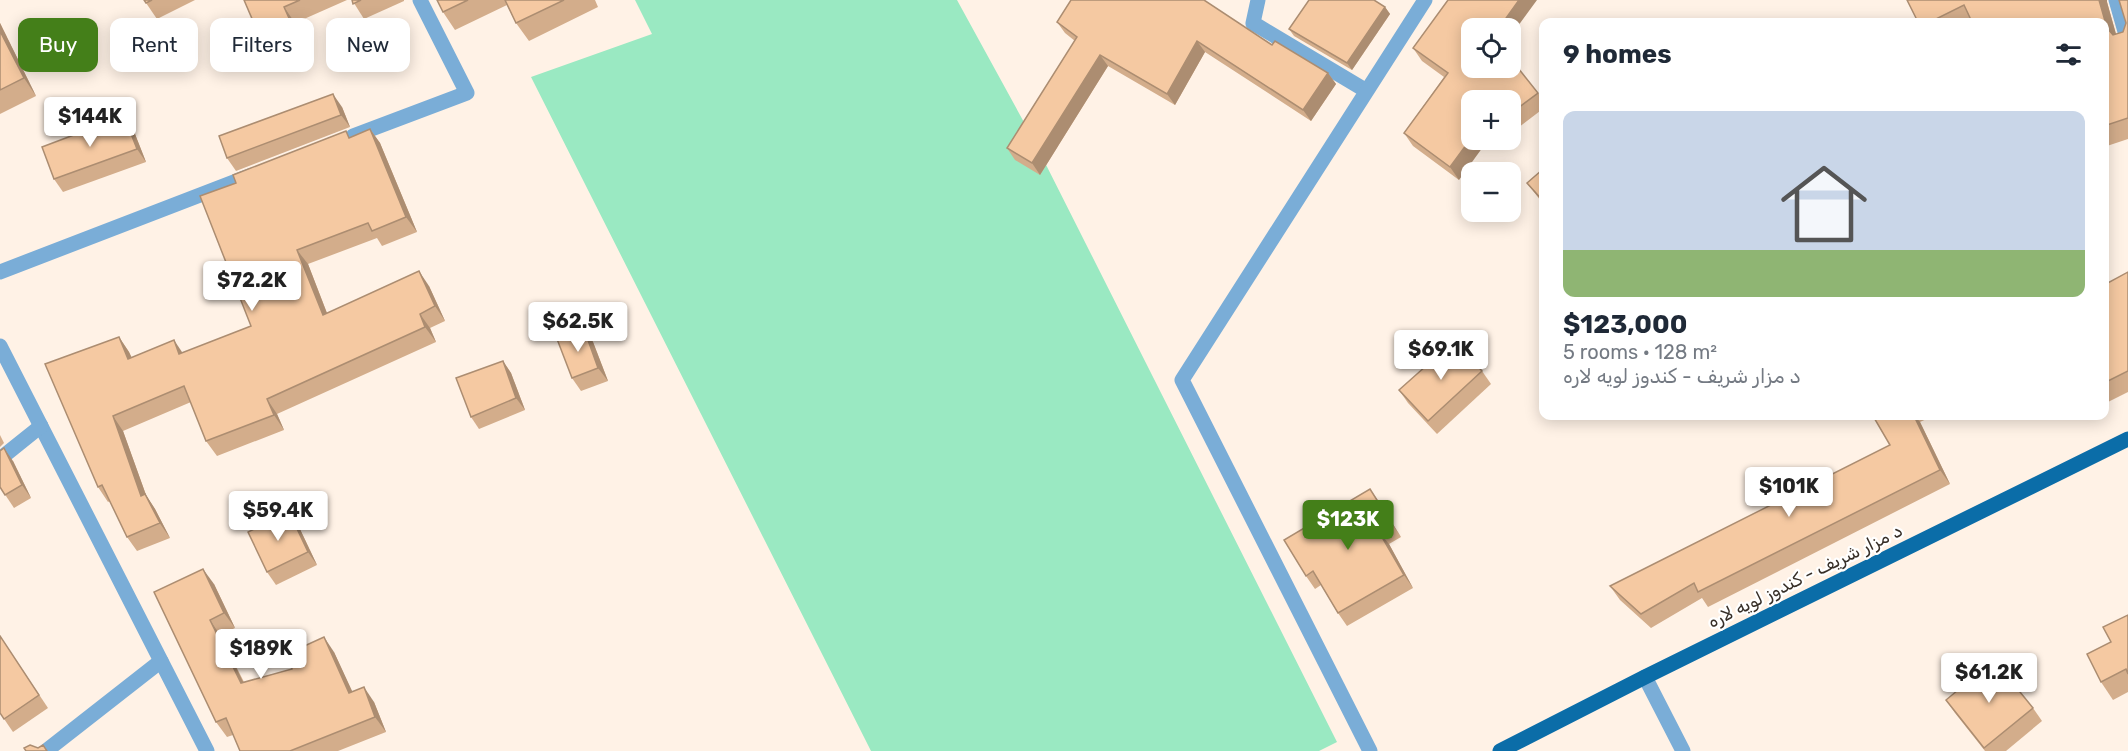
<!DOCTYPE html>
<html lang="en">
<head>
<meta charset="utf-8">
<style>
	body { margin:0; font-family:Rubik,Vazirmatn,sans-serif; background:#f6f6f7; color:#1f2937; height:100vh; display:flex; flex-direction:column; font-size:22px; white-space:nowrap }
	* { box-sizing:border-box; margin:0 }
	p { font-size:20px; color:#747a83 }
	.icon { flex:none; width:33px; height:33px; fill:none; stroke:currentColor; stroke-width:2; stroke-linecap:round; stroke-linejoin:round }
	.map { position:relative; flex:1; overflow:hidden }
	.drawer { position:absolute; left:1539px; top:18px; width:570px; height:402px; display:flex; flex-direction:column; background:#fff; border-radius:12px; box-shadow:0 3px 15px #0003 }
	.drawer>* { flex:none }
	.banner { position:absolute; left:18px; top:18px; width:570px; height:54px; display:flex; gap:12px }
	.controls { position:absolute; left:1461px; top:18px; display:grid; gap:12px }
	.controls a { display:grid; place-items:center; width:60px; height:60px; border-radius:12px; background:#fff; box-shadow:0 3px 15px #0003; font-size:30px }
	.price { position:absolute; translate:-50% -51px; padding:0 14px; border-radius:6px; background:#fff; color:#222; font-size:20px; line-height:39px; filter:drop-shadow(0 2px 3px #0008) }
	.price::after { content:''; position:absolute; left:50%; top:36px; width:18px; height:14px; margin-left:-9px; background:inherit; clip-path:polygon(0 0,100% 0,50% 100%) }
	.price.active { background:#447f19; color:#fff }
	ul { padding:0; list-style:none }
	li { display:grid; align-content:center; gap:12px; height:318px; padding:0 24px }
	li span { display:grid; place-items:center; height:186px; border-radius:12px; color:#555 }
	li>.icon { margin-inline-start:auto }
	span .icon { width:108px; height:108px; fill:#fffc; stroke-width:1 }
	li b { font-size:26px }
	h2 { display:flex; justify-content:space-between; align-items:center; height:72px; padding:0 24px; font-size:26px }
	.chip { padding:0 21px; border-radius:12px; background:#fff; box-shadow:0 3px 15px #0003; font-size:21px; line-height:54px }
	.chip.active { background:#447f19; color:#fff }
	.map>svg:first-child { display:block }
	.green { fill:#9ae9c2 }
	.lines { fill:none; stroke-linecap:round; stroke-linejoin:round }
	.minor { stroke:#7aadd7; stroke-width:15 }
	.major { stroke:#0b6da8; stroke-width:15 }
	.wall { fill:#d3ad8b }
	.shaded-wall { fill:#ac8d71 }
	.building { fill:#f5c9a2; stroke:#ac8d71; stroke-width:1.5 }
	.labels { text-anchor:middle; dominant-baseline:central; stroke-width:4.5; stroke-linejoin:round; paint-order:stroke }
	.street-label { font-size:18px; fill:#372f28; stroke:#fff }
</style>
</head>
<body>
<div class="map">
<svg width="2128" height="751" viewBox="0 0 2128 751">
	<rect width="100%" height="100%" fill="#fff2e6"/>
	<polygon class="green" points="635,0 957,0 1031,135 1337,742 1319,751 871,751 531,77 652,34"/>
	<g class="lines">
		<g class="minor">
			<polyline points="1258,0 1253,23 1365,90"/>
			<polyline points="2116,0 2128,42"/>
			<polyline points="353,136 467,93 420,0"/>
			<polyline points="0,272 252,175"/>
			<polyline points="0,346 207,751"/>
			<polyline points="0,459 41,426"/>
			<polyline points="1645,677 1683,751"/>
			<polyline points="46,751 161,661"/>
			<polyline points="1370,751 1182,380 1425,0"/>
		</g>
		<polyline class="major" points="1500,751 1645,677 2128,439"/>
	</g>
	<g class="wall">
		<polygon points="144,0 195,0 157,19"/>
		<polygon points="244,0 347,0 295,23 311,59 280,72 268,56"/>
		<polygon points="352,0 404,0 404,1 364,19"/>
		<polygon points="437,0 595,0 598,7 529,41 516,23 507,5 455,30 443,12"/>
		<polygon points="1907,0 2107,0 2107,2 2116,34 2123,32 2126,23 2128,0 2128,139 2104,147 2104,22 1918,22"/>
		<polygon points="1385,7 1390,14 1352,70 1294,36 1289,29"/>
		<polygon points="1057,22 1272,45 1328,73 1336,84 1311,121 1205,52 1175,105 1108,66 1040,175 1015,160 1007,148 1075,41 1065,33"/>
		<polygon points="0,23 36,96 0,114"/>
		<polygon points="1472,28 1538,93 1544,101 1544,108 1510,134 1510,100 1472,100 1459,180 1413,146 1404,133 1444,77 1422,61 1413,48"/>
		<polygon points="342,107 350,127 236,171 227,158"/>
		<polygon points="133,129 146,162 63,192 54,179"/>
		<polygon points="370,129 380,143 417,232 382,246 377,238 308,264 327,313 429,286 445,321 430,328 436,342 277,414 284,430 217,456 206,441 191,402 123,431 146,495 155,509 170,538 137,551 127,537 110,501 108,502 98,487 119,337 129,352 132,358 182,353 251,326 351,137"/>
		<polygon points="1544,172 1544,205 1527,183"/>
		<polygon points="2128,272 2128,392 2104,404 2104,285"/>
		<polygon points="584,329 593,342 608,381 581,391 572,378"/>
		<polygon points="503,361 511,373 525,410 479,429 471,417"/>
		<polygon points="1482,371 1491,384 1437,434 1408,403 1399,390"/>
		<polygon points="1873,416 1933,416 1920,422 1950,484 1708,607 1702,598 1651,628 1620,600 1610,586 1890,445"/>
		<polygon points="0,435 4,443 0,447"/>
		<polygon points="13,461 31,498 14,508 0,487"/>
		<polygon points="1379,502 1401,537 1389,544 1413,588 1347,626 1338,613 1321,585 1315,589 1306,576"/>
		<polygon points="289,512 298,525 317,565 276,585 267,572"/>
		<polygon points="214,584 235,628 220,635 244,682 292,669 334,652 352,692 374,702 386,732 338,751 240,751 233,735 227,737 216,722 154,592"/>
		<polygon points="2128,615 2128,692 2113,700 2101,682 2111,642"/>
		<polygon points="0,636 48,708 13,732 0,713"/>
		<polygon points="1946,700 2033,708 2042,721 2006,751 1985,751 1955,713"/>
	</g>
	<g class="shaded-wall">
		<polygon points="1519,0 1537,0 1510,37 1510,28 1499,28"/>
		<polygon points="2099,0 2107,0 2107,2 2119,45 2107,28"/>
		<polygon points="284,7 295,23 311,59 300,43"/>
		<polygon points="1385,7 1390,14 1352,70 1347,63"/>
		<polygon points="0,23 36,96 24,78 0,31"/>
		<polygon points="1197,41 1205,52 1175,105 1167,94"/>
		<polygon points="1100,55 1108,66 1040,175 1032,163"/>
		<polygon points="1328,73 1336,84 1311,121 1303,110"/>
		<polygon points="333,94 342,107 350,127 341,115"/>
		<polygon points="124,116 133,129 146,162 137,149"/>
		<polygon points="370,129 380,143 417,232 406,217"/>
		<polygon points="1472,137 1472,140 1488,140 1459,180 1450,167"/>
		<polygon points="297,250 308,264 333,329 323,315"/>
		<polygon points="419,271 429,286 445,321 435,306"/>
		<polygon points="420,314 430,328 436,342 425,327"/>
		<polygon points="584,329 593,342 608,381 598,368"/>
		<polygon points="119,337 129,352 139,374 128,359"/>
		<polygon points="174,340 184,355 179,354"/>
		<polygon points="503,361 511,373 525,410 516,398"/>
		<polygon points="267,399 277,414 284,430 274,415"/>
		<polygon points="113,416 123,431 146,495 155,509 170,538 141,496"/>
		<polygon points="1914,416 1915,416 1920,422 1950,484 1940,470"/>
		<polygon points="4,448 13,461 31,498 22,485"/>
		<polygon points="1370,489 1379,502 1401,537 1392,524"/>
		<polygon points="289,512 298,525 317,565 308,552"/>
		<polygon points="1379,532 1389,544 1413,588 1404,575"/>
		<polygon points="203,569 214,584 235,628 224,613"/>
		<polygon points="210,620 220,635 251,698 241,683"/>
		<polygon points="324,637 334,652 360,708 349,693"/>
		<polygon points="364,687 374,702 386,732 375,717"/>
	</g>
	<g class="building">
		<polygon points="144,0 152,0 146,3"/>
		<polygon points="244,0 300,0 284,7 300,43 268,56"/>
		<polygon points="352,0 361,0 353,4"/>
		<polygon points="437,0 468,0 443,12"/>
		<polygon points="505,0 564,0 516,23"/>
		<polygon points="1071,0 1204,0 1272,45 1275,41 1328,73 1303,110 1197,41 1167,94 1100,55 1032,163 1007,148 1077,37 1057,22"/>
		<polygon points="1309,0 1374,0 1385,7 1347,63 1289,29"/>
		<polygon points="1448,0 1519,0 1499,28 1472,28 1472,68 1510,68 1510,58 1538,93 1510,114 1510,100 1472,100 1472,137 1450,167 1404,133 1448,73 1413,48"/>
		<polygon points="1907,0 2099,0 2107,28 2113,35 2123,32 2126,23 2119,0 2128,0 2128,118 2104,126 2104,22 1972,22 1964,5 1930,22 1918,22"/>
		<polygon points="0,31 24,78 0,90"/>
		<polygon points="333,94 341,115 227,158 219,136"/>
		<polygon points="124,116 137,149 54,179 42,147"/>
		<polygon points="370,129 406,217 372,231 368,223 297,250 323,315 419,271 435,306 420,314 425,327 267,399 274,415 206,441 184,386 113,416 141,496 145,494 160,523 127,537 102,485 98,487 45,364 119,337 128,359 174,340 179,354 251,326 200,196 236,183 233,175 346,131 349,138"/>
		<polygon points="1542,170 1544,172 1544,202 1527,183"/>
		<polygon points="2128,272 2128,371 2104,383 2104,285"/>
		<polygon points="584,329 598,368 572,378 557,339"/>
		<polygon points="1454,341 1482,371 1428,421 1399,390"/>
		<polygon points="503,361 516,398 471,417 456,378"/>
		<polygon points="1873,416 1914,416 1940,470 1698,592 1694,583 1641,614 1610,586 1890,445"/>
		<polygon points="4,448 22,485 5,495 0,487 0,451"/>
		<polygon points="1370,489 1392,524 1379,532 1404,575 1338,613 1313,571 1306,576 1284,540"/>
		<polygon points="289,512 308,552 267,572 248,532"/>
		<polygon points="203,569 224,613 210,620 241,683 292,669 289,653 324,637 349,693 364,687 375,717 290,751 240,751 226,718 216,722 154,592"/>
		<polygon points="2128,615 2128,674 2126,669 2101,682 2087,654 2111,642 2103,627"/>
		<polygon points="0,636 39,695 4,719 0,713"/>
		<polygon points="1994,660 2033,708 1984,748 1946,700"/>
		<polygon points="30,745 38,748 43,745 47,751 26,751 24,748"/>
	</g>
	<g class="labels">
		<g class="street-label">
			<text transform="translate(1805 576) rotate(-26)">د مزار شریف - کندوز لویه لاره</text>
		</g>
	</g>
</svg>
<div class="controls">
<a><svg class="icon" aria-label="locate" viewBox="0 0 24 24"><circle cx="12" cy="12" r="6"/><path d="M12 2v4M12 18v4M2 12h4M18 12h4"/></svg></a>
<a>+</a>
<a>−</a>
</div>
<b class="price" style="left:90px;top:148px">$144K</b>
<b class="price" style="left:252px;top:312px">$72.2K</b>
<b class="price" style="left:578px;top:353px">$62.5K</b>
<b class="price" style="left:1441px;top:381px">$69.1K</b>
<b class="price" style="left:1789px;top:518px">$101K</b>
<b class="price" style="left:278px;top:542px">$59.4K</b>
<b class="price active" style="left:1348px;top:551px">$123K</b>
<b class="price" style="left:261px;top:680px">$189K</b>
<b class="price" style="left:1989px;top:704px">$61.2K</b>
<div class="banner">
<a class="chip active">Buy</a>
<a class="chip">Rent</a>
<a class="chip">Filters</a>
<a class="chip">New</a>
</div>
<section class="drawer">
<h2>9 homes<svg class="icon" aria-label="filters" viewBox="0 0 24 24"><path d="M4 7h16M4 17h16"/><circle cx="9" cy="7" r="2"/><circle cx="15" cy="17" r="2"/></svg></h2>
<ul>
<li><span style="background:linear-gradient(#c9d6e8 75%,#8fb573 0)"><svg class="icon" aria-label="home" viewBox="0 0 24 24"><path d="M3 11l9-7 9 7M6 9v11h12V9"/></svg></span><div><b>$123,000</b><p>5 rooms · 128 m²</p><p>د مزار شریف - کندوز لویه لاره</p></div></li>
</ul>
</section>
</div>
</body>
</html>
